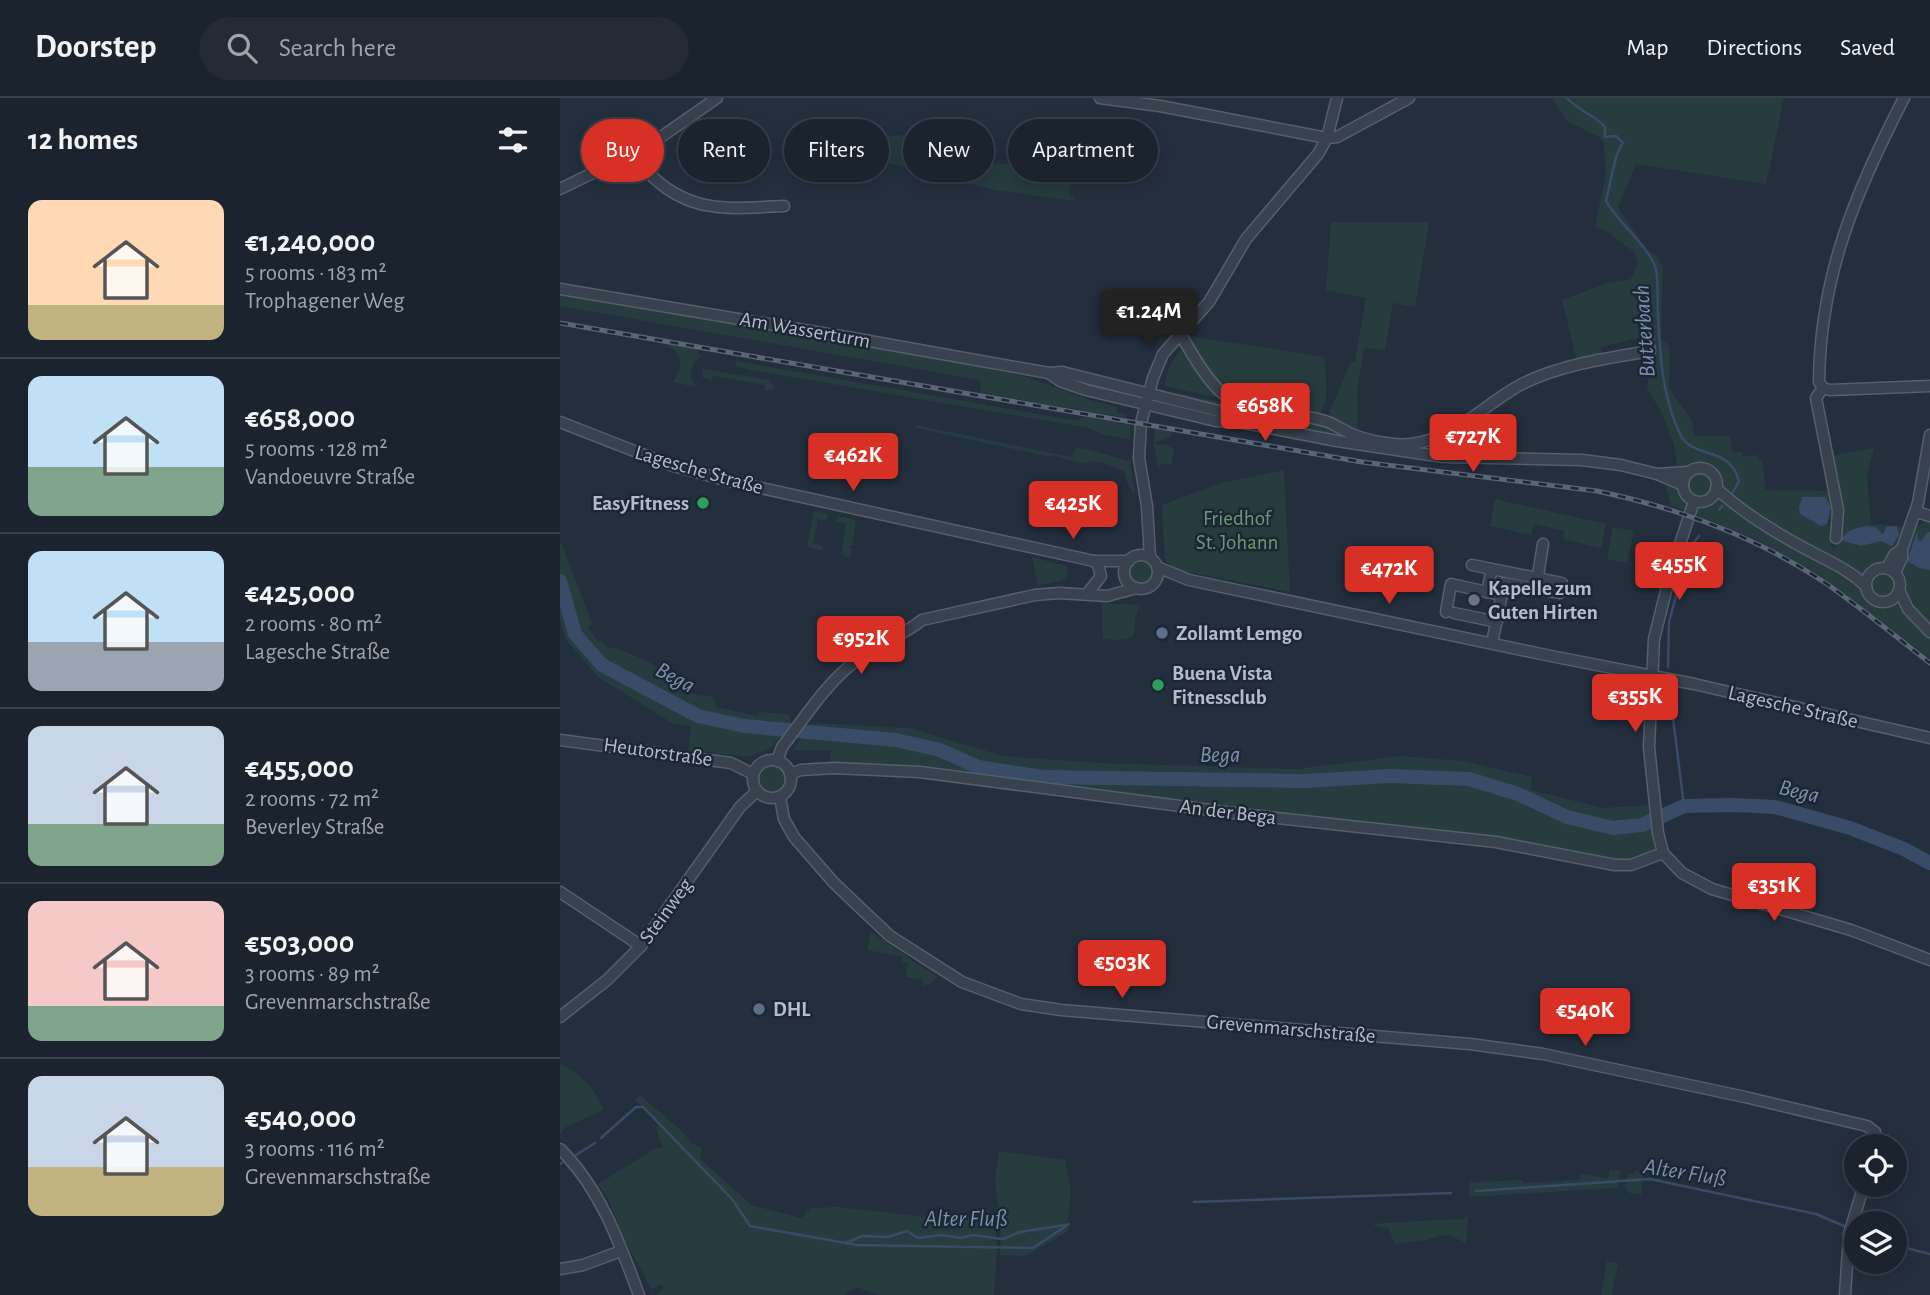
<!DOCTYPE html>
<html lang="en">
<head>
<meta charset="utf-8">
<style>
	body { margin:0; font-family:"Alegreya Sans",sans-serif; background:#242b36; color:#f1f3f6; height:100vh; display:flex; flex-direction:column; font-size:26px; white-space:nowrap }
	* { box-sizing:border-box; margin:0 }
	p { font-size:23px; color:#a0a4aa }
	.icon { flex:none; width:38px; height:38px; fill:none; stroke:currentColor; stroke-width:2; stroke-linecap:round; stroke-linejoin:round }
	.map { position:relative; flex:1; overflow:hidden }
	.drawer { display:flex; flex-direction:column; background:#1b232e; width:560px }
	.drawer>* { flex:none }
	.top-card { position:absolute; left:21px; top:21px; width:665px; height:63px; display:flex; gap:14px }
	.tools { position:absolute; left:1284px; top:1036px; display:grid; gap:14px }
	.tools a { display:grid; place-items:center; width:63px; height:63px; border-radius:50%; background:#1b232e; box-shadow:0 4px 18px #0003,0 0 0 2px #39404a; font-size:35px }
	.price { position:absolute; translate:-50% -60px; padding:0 16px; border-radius:7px; background:#d93025; color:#fff; font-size:23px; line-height:46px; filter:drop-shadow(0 2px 4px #0008) }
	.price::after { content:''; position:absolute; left:50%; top:42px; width:21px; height:16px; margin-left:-10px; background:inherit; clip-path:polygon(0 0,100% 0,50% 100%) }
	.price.on { background:#222; color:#fff }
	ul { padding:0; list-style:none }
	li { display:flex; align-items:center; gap:21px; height:175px; padding:0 28px }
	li+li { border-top:2px solid #39404a }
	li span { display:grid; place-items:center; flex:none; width:196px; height:140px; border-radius:14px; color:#555 }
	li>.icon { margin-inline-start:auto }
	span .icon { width:84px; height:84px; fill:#fffc; stroke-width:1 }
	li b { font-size:30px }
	h2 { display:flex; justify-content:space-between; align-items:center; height:84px; padding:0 28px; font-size:30px }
	.pill { padding:0 24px; border-radius:32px; background:#1b232e; box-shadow:0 4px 18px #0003,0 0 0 2px #39404a; font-size:24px; line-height:63px }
	.pill.on { background:#d93025; color:#fff }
	header { display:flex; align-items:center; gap:42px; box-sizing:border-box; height:98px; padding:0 35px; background:#1b232e; border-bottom:2px solid #39404a }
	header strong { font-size:33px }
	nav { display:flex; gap:38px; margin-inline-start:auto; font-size:24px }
	.search { width:490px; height:63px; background:#242b36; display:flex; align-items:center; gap:18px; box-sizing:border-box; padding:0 24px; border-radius:38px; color:#a0a4aa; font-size:26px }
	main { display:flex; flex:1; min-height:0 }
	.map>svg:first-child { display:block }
	.green { fill:#263c3f }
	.water { fill:#394c67 }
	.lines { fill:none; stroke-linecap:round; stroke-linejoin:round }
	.stream { stroke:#394c67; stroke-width:2.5 }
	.river { stroke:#394c67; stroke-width:14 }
	.minor-casing { stroke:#565f6c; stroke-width:13 }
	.minor { stroke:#38414e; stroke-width:10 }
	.rail-casing { stroke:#5a6575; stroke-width:5 }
	.rail { stroke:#1d2633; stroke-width:2.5; stroke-dasharray:8; stroke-linecap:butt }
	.leisure-dot { fill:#2e9e5b; stroke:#1d2633; stroke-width:2.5 }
	.worship-dot { fill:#6b7280; stroke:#1d2633; stroke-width:2.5 }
	.service-dot { fill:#5c6f8a; stroke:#1d2633; stroke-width:2.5 }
	.labels { text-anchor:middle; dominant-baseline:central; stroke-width:5; stroke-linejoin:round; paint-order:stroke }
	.street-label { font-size:21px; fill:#b4bcc9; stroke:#1d2633 }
	.poi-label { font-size:21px; font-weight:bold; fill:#b4bcc9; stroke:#1d2633; text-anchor:start }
	.park-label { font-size:21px; fill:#6b9a76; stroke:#1d2633 }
	.water-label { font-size:23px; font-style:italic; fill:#7c92b1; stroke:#1d2633 }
</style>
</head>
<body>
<header>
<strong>Doorstep</strong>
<div class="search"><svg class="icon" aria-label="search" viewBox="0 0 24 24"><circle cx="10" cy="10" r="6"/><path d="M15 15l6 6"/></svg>Search here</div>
<nav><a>Map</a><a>Directions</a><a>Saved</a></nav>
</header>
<main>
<section class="drawer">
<h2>12 homes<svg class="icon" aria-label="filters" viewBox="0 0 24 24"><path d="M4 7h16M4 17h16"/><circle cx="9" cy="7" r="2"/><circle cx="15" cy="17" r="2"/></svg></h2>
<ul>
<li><span style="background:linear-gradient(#ffd9b3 75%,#c2b280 0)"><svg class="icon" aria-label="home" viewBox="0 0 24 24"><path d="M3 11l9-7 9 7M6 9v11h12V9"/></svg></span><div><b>€1,240,000</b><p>5 rooms · 183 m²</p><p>Trophagener Weg</p></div></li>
<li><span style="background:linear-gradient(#bfe0f5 65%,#7fa58c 0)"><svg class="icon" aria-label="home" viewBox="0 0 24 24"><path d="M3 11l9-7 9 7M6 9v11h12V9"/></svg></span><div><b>€658,000</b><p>5 rooms · 128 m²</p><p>Vandoeuvre Straße</p></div></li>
<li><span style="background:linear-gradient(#bfe0f5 65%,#9aa5b1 0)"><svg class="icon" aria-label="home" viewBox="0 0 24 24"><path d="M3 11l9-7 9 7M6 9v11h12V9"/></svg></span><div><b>€425,000</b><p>2 rooms · 80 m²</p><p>Lagesche Straße</p></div></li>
<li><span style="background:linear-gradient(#c9d6e8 70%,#7fa58c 0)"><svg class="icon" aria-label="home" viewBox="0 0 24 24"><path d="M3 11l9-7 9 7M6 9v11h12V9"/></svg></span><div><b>€455,000</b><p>2 rooms · 72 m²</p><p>Beverley Straße</p></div></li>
<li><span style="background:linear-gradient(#f6c9c9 75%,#7fa58c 0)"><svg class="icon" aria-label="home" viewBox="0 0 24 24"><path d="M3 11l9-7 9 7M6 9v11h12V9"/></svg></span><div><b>€503,000</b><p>3 rooms · 89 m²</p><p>Grevenmarschstraße</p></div></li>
<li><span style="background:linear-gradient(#c9d6e8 65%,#c2b280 0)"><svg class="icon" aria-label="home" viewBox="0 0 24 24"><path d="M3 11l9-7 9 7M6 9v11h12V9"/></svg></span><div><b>€540,000</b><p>3 rooms · 116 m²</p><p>Grevenmarschstraße</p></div></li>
</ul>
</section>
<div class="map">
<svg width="1370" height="1197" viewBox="0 0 1370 1197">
	<rect width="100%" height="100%" fill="#242f3e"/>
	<g class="green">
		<polygon points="992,0 1224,0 1206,86 1076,66 1058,110 1086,151 1096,158 1103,169 1101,241 1108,246 1110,254 1109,290 1132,323 1134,338 1170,338 1172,354 1182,354 1183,358 1196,357 1202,363 1206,392 1272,393 1272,416 1267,426 1274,435 1271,448 1275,450 1284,429 1271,358 1314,350 1307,377 1311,426 1355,429 1370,421 1370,560 1250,471 1191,439 1111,407 1106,390 1117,366 1114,347 1101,313 1087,291 1090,266 1084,239 1040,249 1042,259 1017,263 1002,202 1045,186 1071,181 1078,166 1075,155 1048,134 1035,128 1046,76 1044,46 1039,39 1007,23"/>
		<polygon points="356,30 390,35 390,63 501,68 516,77 510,89 509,98 515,99 515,103 434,92 299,57 299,38 354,37"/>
		<polygon points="771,124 869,124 855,209 833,205 825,252 804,250 797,293 798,335 772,321 769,315 791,264 795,264 806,200 766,192"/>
		<polygon points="0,196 419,268 469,280 530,302 557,309 557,314 564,316 568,320 421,295 420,282 0,208"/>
		<path d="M 630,238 L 765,259 C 764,279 772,302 758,318 C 728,313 686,311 662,289 C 648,277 640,259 630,244 Z"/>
		<path d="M 108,245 L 138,251 L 137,256 L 143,257 C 129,266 128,276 136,289 L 113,284 C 124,271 123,256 108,248 Z"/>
		<polygon points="622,250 626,251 662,298 659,300 605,288 609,269"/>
		<polygon points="176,263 517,323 524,319 570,327 570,341 545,337 529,330 196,273 175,268"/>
		<polygon points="143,271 208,282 215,288 214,291 205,293 205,287 153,278 152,283 142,279"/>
		<polygon points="618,295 659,304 668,302 710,317 763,327 800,343 708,325 679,314 617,300"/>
		<path d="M 356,327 L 511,359 L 515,350 C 534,351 551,359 570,363 L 575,395 L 568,387 L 564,373 C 553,368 535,360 524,366 L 492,357 L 491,359 L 356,330 Z"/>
		<polygon points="595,330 613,333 611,338 596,344 597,347 606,346 614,351 611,366 603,366 598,369 594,346"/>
		<polygon points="724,372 730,494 614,471 605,461 602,407 661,385"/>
		<polygon points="935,401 1046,426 1041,450 1003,441 1004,433 974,426 971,437 930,428"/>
		<polygon points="254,413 268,416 266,423 258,421 253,445 263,448 262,453 247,449"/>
		<polygon points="278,418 296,422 292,448 286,449 291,450 291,459 285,459 285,453 284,457 281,457 286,426 276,424"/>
		<polygon points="1053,429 1074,433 1067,465 1047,461"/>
		<polygon points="0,442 32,525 28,529 38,543 40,542 47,549 55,550 86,562 136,597 152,598 157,609 198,618 199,614 228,616 231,624 211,650 189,659 128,652 131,628 112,625 38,579 6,542 0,521"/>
		<polygon points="472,459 506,468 508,477 503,482 478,488"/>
		<circle cx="581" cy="475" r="12"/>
		<path d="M 542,505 L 580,507 C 567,531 590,546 543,541 Z"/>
		<polygon points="251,625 349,630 443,658 540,665 736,671 841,658 903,663 972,679 971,692 1043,710 1088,707 1091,732 1097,751 1069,763 1055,763 936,740 290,668 290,666 270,664 271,652 233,652"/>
		<circle cx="212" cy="682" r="14"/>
		<polygon points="311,834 377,879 371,885 363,888 363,882 346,879 348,865 342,864 343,859 307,852"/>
		<path d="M 0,966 C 19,975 37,991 43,1012 L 6,1029 L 0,1037 Z"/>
		<polygon points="80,997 124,1035 131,1045 142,1050 140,1061 192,1107 241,1120 251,1110 279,1109 375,1120 435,1115 437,1152 434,1197 320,1197 296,1189 284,1197 96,1197 104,1190 100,1186 92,1192 64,1141 49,1103 38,1086 96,1050 103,1050 96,1031 99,1027 75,1002"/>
		<polygon points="439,1053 505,1062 511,1092 507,1134 466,1158 440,1157 441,1135 435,1080"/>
		<polygon points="1050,1072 1060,1073 1058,1090 909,1099 910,1084 962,1082 963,1085 1019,1082 1021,1076 1048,1080"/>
		<polygon points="1075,1073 1083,1075 1081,1097 1070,1095 1065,1090 1068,1075 1074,1076"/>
		<polygon points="908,1118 906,1145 891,1138 881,1137 866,1142 835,1146 829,1131 811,1126 893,1121 900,1122"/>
		<polygon points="1047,1163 1058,1165 1052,1197 1041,1197"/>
	</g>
	<g class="water">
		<polygon points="1242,399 1265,399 1271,409 1267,426 1261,428 1240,416 1239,410"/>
		<path d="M 1306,428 L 1316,429 L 1323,437 L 1326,429 L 1337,428 L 1339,437 L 1332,448 L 1321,443 L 1301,448 L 1281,442 C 1286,432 1295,430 1306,428 Z"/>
		<polygon points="1357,434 1358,442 1361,443 1368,434 1370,434 1370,472 1359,470 1347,463"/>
	</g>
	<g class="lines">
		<g class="stream">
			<path d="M 1007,0 C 1018,13 1034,16 1045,29 L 1045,39 L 1056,38 L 1063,45 C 1055,52 1050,89 1046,103 C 1059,126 1084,143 1095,168 C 1099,178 1097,204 1098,216 C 1100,258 1102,298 1120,336 C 1132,362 1169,346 1179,383 L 1172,396"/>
			<polyline points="1159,412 1162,408"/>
			<polyline points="1123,470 1128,452 1139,438"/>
			<polyline points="1108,569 1109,524 1119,487"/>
			<polyline points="1110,596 1124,708"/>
			<polyline points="41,1040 76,1009 83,1009 172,1101 190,1128 297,1147 473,1150 509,1126"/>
			<polyline points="16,1057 35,1045"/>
			<polyline points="0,1066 2,1065"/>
			<polyline points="916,1093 1090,1081 1256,1116 1284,1128"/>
			<polyline points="634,1104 891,1095"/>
			<polyline points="286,1145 302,1138 328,1139 347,1133 358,1140 382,1137 401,1140 412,1137 443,1141 460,1134 506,1127"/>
			<polyline points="1335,1147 1370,1156"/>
		</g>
		<polyline class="river" points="0,483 15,536 42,567 138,618 184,628 336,642 380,652 418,669 482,679 745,683 830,678 909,681 958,696 1007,719 1053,730 1082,727 1124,708 1173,707 1215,709 1290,730 1344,751 1370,765"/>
		<defs>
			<g id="minor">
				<polyline points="540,0 600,8 767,40 777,39 849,0"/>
				<path d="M 74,55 C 82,63 87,74 95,81 C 135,117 174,110 224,108"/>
				<polyline points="0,91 88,48 157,0"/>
				<polyline points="0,191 298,241 489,275 502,274 663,314 679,324"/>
				<path d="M 620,235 C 630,253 650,289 668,299 C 698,316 733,313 765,323 C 775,326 784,333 794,337 C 809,343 835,348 851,346 C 896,341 924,306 962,286 C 1000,267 1047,260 1090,253 L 1087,239"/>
				<polyline points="490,276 500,283 526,292 656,323 679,324 777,343 883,359 1022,362 1061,367 1097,376 1123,387"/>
				<path d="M 1263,290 L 1259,284 C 1260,177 1296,93 1344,0"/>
				<polyline points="1263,290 1256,300 1278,412 1276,440"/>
				<polyline points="1263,290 1270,292 1370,288"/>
				<polyline points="0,324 110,367 169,383 534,463 569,463"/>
				<circle cx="1140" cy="387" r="17"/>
				<polyline points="1097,376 1129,374"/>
				<path d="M 1156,390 C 1183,415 1214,434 1246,451 C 1268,463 1288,471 1306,488"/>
				<polyline points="1134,403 1110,477 1094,541 1089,649 1098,735 1103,755 1122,775 1152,791 1291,832 1370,862"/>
				<polyline points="1356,414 1370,418"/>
				<circle cx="581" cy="474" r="17"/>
				<polyline points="590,460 587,408 579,360 581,325 593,280 603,256 649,204 686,141 758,56 767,40 777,0"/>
				<polyline points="912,467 1002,485 1000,495 944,485"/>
				<polyline points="597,469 629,482 986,557 1134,586 1370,640"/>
				<circle cx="1323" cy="487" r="17"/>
				<polyline points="1327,470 1334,457 1342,451"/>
				<polyline points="1335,474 1342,460 1342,451 1358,405 1370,337"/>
				<polyline points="977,484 983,446"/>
				<polyline points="1339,492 1348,511 1370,534"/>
				<polyline points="927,494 932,471"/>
				<polyline points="527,496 541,478 538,467 534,463"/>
				<polyline points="886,514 891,486 941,497"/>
				<polyline points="894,515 937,524"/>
				<polyline points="932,545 943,491"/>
				<polyline points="0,642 171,665 193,676"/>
				<circle cx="212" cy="681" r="19"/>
				<path d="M 217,663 L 222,649 C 246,618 268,582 301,559 C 320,545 344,537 362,522 L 475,497 L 499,495 L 547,498 L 577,490"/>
				<polyline points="230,676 241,672 274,670 360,674 681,716 936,744 1055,767 1071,767 1103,755"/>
				<polyline points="220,699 224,721 234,739 274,785 330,838 402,884 461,906 501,912 910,946 983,956 1185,999 1307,1028 1315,1034 1316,1048"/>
				<polyline points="0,794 81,848"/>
				<polyline points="0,919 47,882 81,848 180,709 197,693"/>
				<path d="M 0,1051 C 40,1090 60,1146 79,1197"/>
				<polyline points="0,1171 23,1167 61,1153"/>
				<polyline points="1285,1197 1289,1136 1304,1087"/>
			</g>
		</defs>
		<use href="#minor" class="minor-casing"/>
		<use href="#minor" class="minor"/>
		<defs>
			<path id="rail" d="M 0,225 L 802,364 L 1037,393 C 1118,410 1195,438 1264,484 C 1300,509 1335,538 1370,565"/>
		</defs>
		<use href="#rail" class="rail-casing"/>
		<use href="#rail" class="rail"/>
	</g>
	<g class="leisure-dot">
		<circle cx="143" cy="405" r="7"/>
		<circle cx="598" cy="587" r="7"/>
	</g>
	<circle class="worship-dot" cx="914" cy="502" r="7"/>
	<g class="service-dot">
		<circle cx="602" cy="535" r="7"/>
		<circle cx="199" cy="911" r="7"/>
	</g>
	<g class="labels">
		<g class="street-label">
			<text transform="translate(245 232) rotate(10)">Am Wasserturm</text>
			<text transform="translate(139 372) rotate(16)">Lagesche Straße</text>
			<text transform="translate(1233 609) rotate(13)">Lagesche Straße</text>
			<text transform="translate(98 654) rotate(8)">Heutorstraße</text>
			<text transform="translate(668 714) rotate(7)">An der Bega</text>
			<text transform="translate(106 813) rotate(-54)">Steinweg</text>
			<text transform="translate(731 931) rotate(5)">Grevenmarschstraße</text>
		</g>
		<g class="poi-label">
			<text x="129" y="405" text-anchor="end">EasyFitness</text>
			<text x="928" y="490">Kapelle zum<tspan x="928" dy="24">Guten Hirten</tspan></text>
			<text x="616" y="535">Zollamt Lemgo</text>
			<text x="612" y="575">Buena Vista<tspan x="612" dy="24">Fitnessclub</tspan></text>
			<text x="213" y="911">DHL</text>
		</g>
		<g class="park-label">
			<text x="677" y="420">Friedhof<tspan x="677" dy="24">St. Johann</tspan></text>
		</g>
		<g class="water-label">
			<text transform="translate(1085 233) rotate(-94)">Butterbach</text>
			<text transform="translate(115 580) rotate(28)">Bega</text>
			<text x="660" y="657">Bega</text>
			<text transform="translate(1239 694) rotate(13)">Bega</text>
			<text transform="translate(1125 1075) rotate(9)">Alter Fluß</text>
			<text x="406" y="1121">Alter Fluß</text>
		</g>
	</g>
</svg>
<div class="tools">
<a><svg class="icon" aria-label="locate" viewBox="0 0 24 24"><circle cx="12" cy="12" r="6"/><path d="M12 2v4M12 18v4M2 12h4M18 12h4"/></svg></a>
<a><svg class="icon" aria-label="layers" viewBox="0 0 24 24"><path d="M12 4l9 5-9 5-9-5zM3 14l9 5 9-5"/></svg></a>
</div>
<b class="price on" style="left:589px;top:251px">€1.24M</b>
<b class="price" style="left:705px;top:345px">€658K</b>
<b class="price" style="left:913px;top:376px">€727K</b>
<b class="price" style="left:293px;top:395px">€462K</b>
<b class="price" style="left:513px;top:443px">€425K</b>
<b class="price" style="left:1119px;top:504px">€455K</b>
<b class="price" style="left:829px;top:508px">€472K</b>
<b class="price" style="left:301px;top:578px">€952K</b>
<b class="price" style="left:1075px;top:636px">€355K</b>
<b class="price" style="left:1214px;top:825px">€351K</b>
<b class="price" style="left:562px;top:902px">€503K</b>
<b class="price" style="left:1025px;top:950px">€540K</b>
<div class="top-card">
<a class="pill on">Buy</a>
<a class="pill">Rent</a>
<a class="pill">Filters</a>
<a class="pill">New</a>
<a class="pill">Apartment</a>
</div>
</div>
</main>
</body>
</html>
